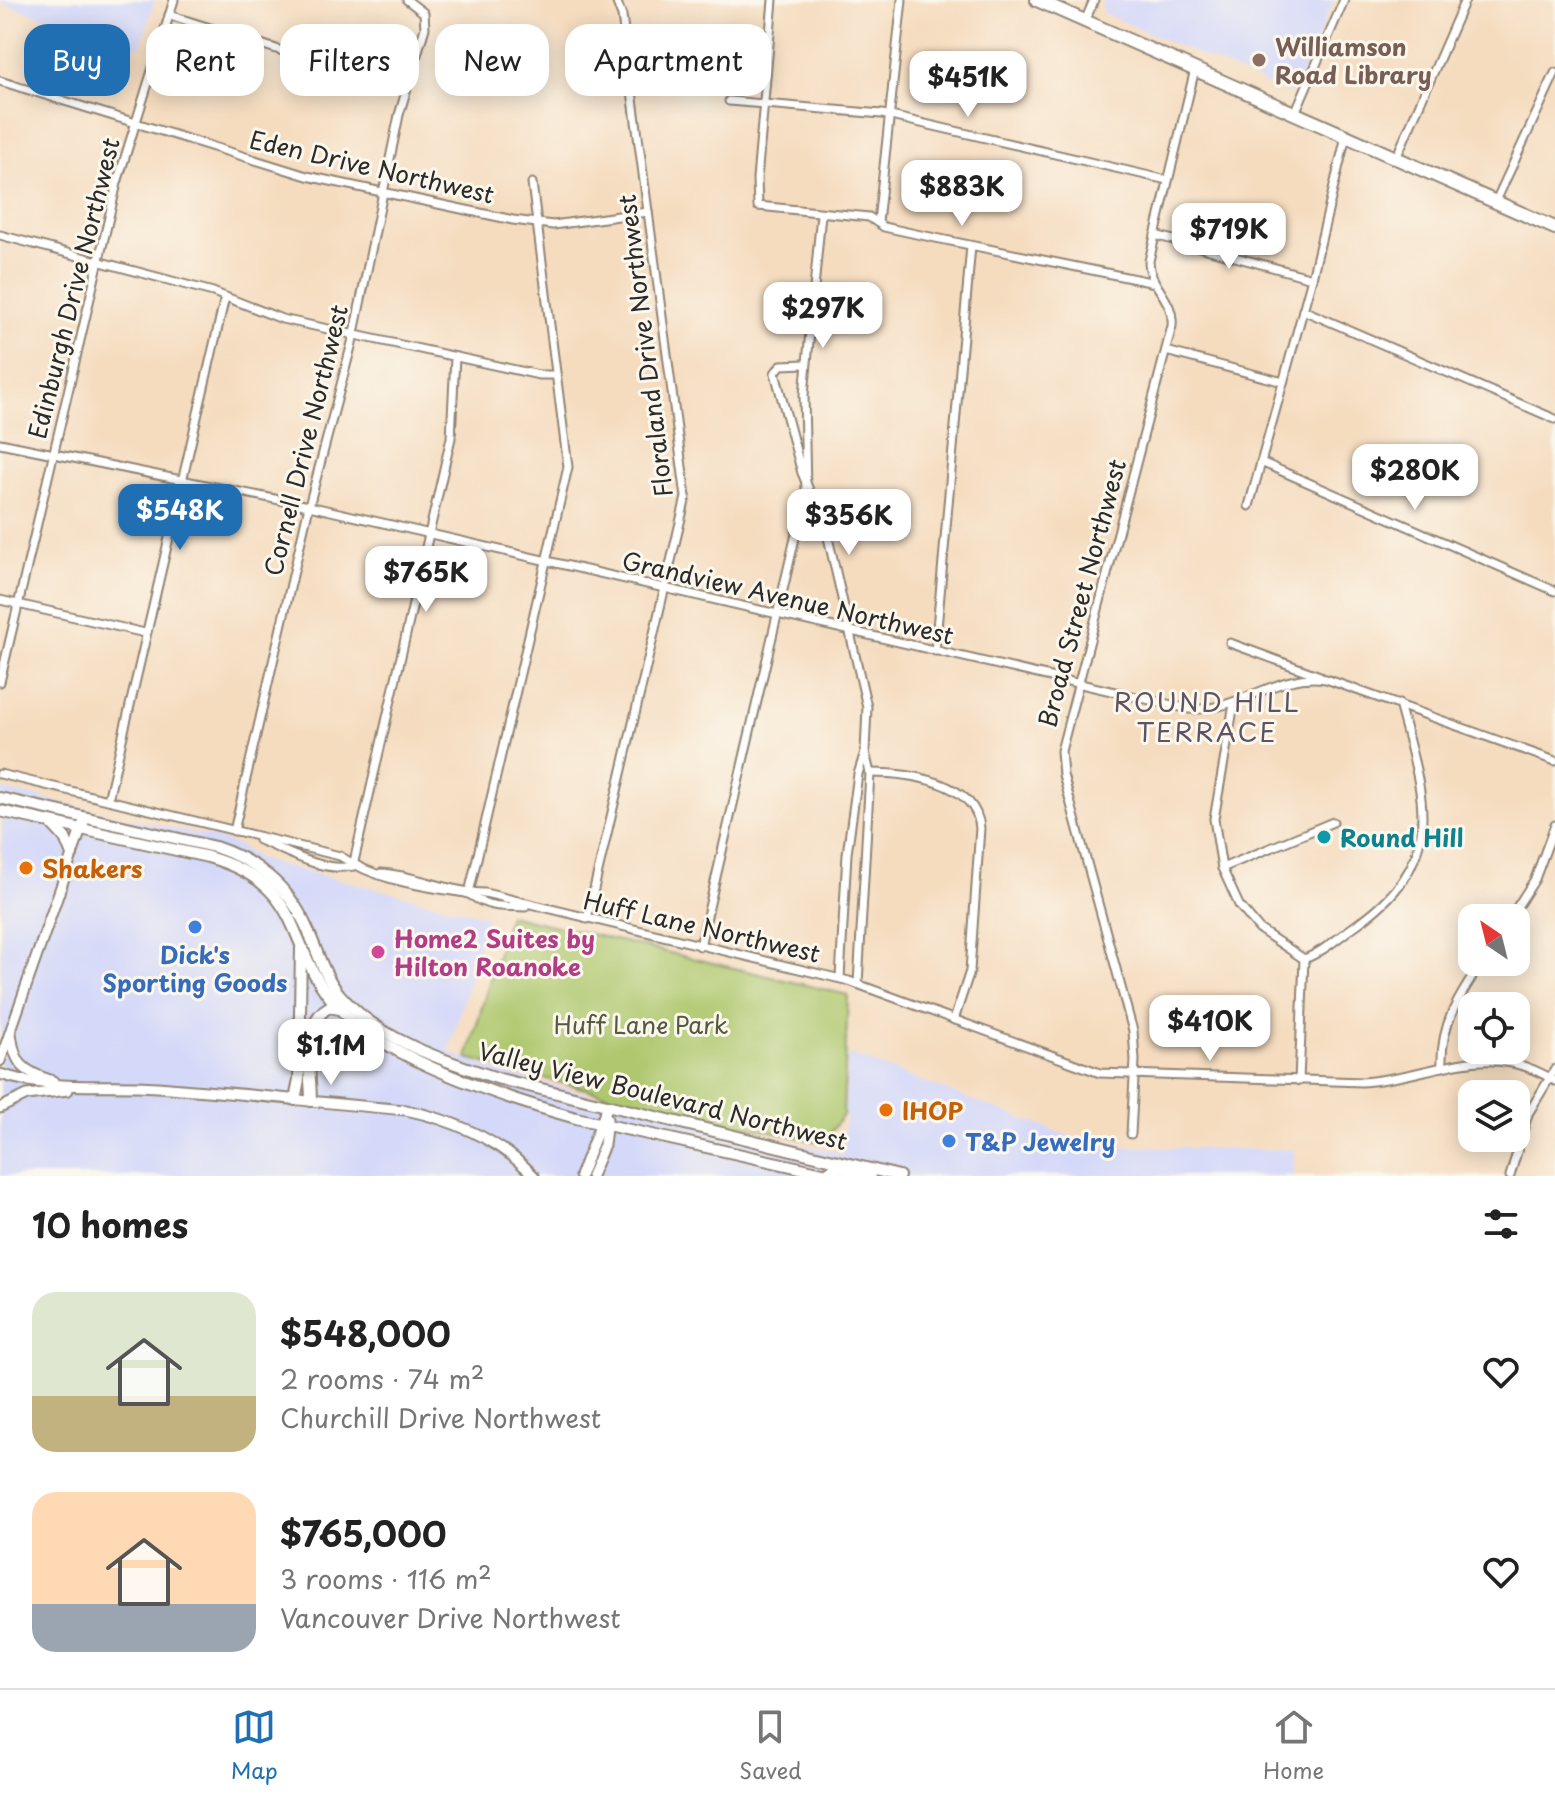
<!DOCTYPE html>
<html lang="en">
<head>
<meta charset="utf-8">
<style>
	body { margin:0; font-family:"Playpen Sans",sans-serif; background:#f2f2f2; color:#222; height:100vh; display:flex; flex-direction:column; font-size:30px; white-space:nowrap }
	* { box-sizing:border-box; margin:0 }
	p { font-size:26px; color:#767676 }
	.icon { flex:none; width:44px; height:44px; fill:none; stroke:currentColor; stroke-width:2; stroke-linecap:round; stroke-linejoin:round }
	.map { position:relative; height:1176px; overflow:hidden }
	.side { display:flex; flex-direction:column; background:#fff; flex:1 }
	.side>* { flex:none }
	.hud { position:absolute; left:24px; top:24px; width:800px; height:72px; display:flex; gap:16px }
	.needle { width:52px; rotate:325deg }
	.fabs { position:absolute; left:1458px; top:904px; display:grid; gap:16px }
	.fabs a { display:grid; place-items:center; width:72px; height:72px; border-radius:16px; background:#fff; box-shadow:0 4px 20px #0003; font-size:40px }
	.price { position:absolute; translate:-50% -68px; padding:0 18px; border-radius:16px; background:#fff; color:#222; font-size:26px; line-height:52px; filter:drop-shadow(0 2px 4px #0008) }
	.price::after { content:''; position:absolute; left:50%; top:48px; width:24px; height:18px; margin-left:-12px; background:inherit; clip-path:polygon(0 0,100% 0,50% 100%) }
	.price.active { background:#1f6fb2; color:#fff }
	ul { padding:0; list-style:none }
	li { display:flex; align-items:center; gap:24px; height:200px; padding:0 32px }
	li span { display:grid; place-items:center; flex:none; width:224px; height:160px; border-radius:24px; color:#555 }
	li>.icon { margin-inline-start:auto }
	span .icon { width:96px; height:96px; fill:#fffc; stroke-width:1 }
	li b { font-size:34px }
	h2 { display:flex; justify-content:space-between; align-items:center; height:96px; padding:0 32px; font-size:34px }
	.pill { padding:0 28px; border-radius:24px; background:#fff; box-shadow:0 4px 20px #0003; font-size:28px; line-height:72px }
	.pill.active { background:#1f6fb2; color:#fff }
	.tabs { display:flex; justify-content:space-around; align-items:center; height:112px; border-top:2px solid #e0e0e0; background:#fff; font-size:22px; color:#767676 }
	.tabs a { display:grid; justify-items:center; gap:4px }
	.tabs .active { color:#1f6fb2 }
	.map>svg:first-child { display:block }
	.built { fill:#d4d8f9 }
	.green { fill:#afc86e; stroke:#6d7a4c; stroke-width:2 }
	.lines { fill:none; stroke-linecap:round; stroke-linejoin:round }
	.minor-casing { stroke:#908475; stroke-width:11 }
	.tertiary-casing { stroke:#908475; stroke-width:13 }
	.secondary-casing { stroke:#908475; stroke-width:14 }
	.primary-casing { stroke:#908475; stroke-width:16 }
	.minor { stroke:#fff; stroke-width:7 }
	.tertiary { stroke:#fff; stroke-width:9 }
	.secondary { stroke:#fff; stroke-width:10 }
	.primary { stroke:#fff; stroke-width:12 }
	.education-dot { fill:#8d6e63; stroke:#fbf7ec; stroke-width:3 }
	.culture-dot { fill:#0f9aa8; stroke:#fbf7ec; stroke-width:3 }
	.food-dot { fill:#e8710a; stroke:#fbf7ec; stroke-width:3 }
	.shop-dot { fill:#3f7fe0; stroke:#fbf7ec; stroke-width:3 }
	.hotel-dot { fill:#d1479c; stroke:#fbf7ec; stroke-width:3 }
	.labels { text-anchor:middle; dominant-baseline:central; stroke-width:6; stroke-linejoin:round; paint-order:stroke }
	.education-label { font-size:24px; font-weight:bold; fill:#785e54; stroke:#fbf7ec; text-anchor:start }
	.street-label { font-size:24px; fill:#2b2b2b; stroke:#fbf7ec }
	.culture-label { font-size:24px; font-weight:bold; fill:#0d838f; stroke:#fbf7ec; text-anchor:start }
	.food-label { font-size:24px; font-weight:bold; fill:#c56008; stroke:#fbf7ec; text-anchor:start }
	.hotel-label { font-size:24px; font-weight:bold; fill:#b23c85; stroke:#fbf7ec; text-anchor:start }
	.shop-label { font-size:24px; font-weight:bold; fill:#366cbe; stroke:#fbf7ec }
	.park-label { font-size:24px; fill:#535a3f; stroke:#fbf7ec }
	.neighbourhood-label { font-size:26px; letter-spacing:2px; fill:#5d5361; stroke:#fbf7ec }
</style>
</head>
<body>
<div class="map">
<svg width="1555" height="1176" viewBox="0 0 1555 1176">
	<rect width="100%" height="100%" fill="#fbf7ec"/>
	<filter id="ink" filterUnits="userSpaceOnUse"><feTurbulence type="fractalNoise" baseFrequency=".0125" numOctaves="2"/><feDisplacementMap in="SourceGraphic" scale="16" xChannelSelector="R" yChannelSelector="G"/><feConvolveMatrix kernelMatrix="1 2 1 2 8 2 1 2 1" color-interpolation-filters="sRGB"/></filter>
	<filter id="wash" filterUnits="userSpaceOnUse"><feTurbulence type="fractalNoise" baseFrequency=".006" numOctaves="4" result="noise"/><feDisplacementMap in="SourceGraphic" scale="32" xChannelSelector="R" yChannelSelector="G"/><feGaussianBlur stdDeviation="1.8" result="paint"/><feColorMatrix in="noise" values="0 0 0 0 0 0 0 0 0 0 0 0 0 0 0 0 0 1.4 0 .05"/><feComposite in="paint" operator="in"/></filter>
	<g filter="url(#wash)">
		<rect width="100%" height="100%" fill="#f5dcbf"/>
		<g class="built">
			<polygon points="0,0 155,0 140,48 0,3"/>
			<polygon points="1102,0 1334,0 1294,93 1289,94 1103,13"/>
			<polygon points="2,789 212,837 239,846 261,860 487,916 449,1052 506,1074 843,1154 848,1054 1096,1146 1294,1150 1293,1176 0,1176"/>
		</g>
		<polygon class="green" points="509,915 848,995 843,1115 823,1143 620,1098 467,1058"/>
	</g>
	<g filter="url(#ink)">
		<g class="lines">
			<defs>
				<g id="minor">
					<polyline points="773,0 757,179 758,206 869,217 884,227 916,234 1155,283"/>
					<polyline points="169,15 406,90"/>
					<polyline points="1085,21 1094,0"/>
					<polyline points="0,81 307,176 513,220 553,225 648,212"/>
					<polyline points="729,101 882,114 1167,180"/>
					<polyline points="1295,113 1344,0"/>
					<polyline points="1396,158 1465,0"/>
					<polyline points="1496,201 1555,73"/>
					<polyline points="878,222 902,0"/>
					<polyline points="0,235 213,292 282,319 539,375 556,375"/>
					<polyline points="1155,235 1312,278"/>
					<polyline points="1303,310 1555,419"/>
					<polyline points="1166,351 1283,382"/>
					<polyline points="806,364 781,365 775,373 802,473 827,533 867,707 865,752 858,774 847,854 840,978"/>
					<path d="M 0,443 L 309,506 L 1189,709 C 1241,712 1277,671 1326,679 L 1555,761"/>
					<polyline points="1261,462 1555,591"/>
					<polyline points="1249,506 1312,278 1346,136"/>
					<polyline points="0,600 145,633"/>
					<polyline points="1230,643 1320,676"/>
					<polyline points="935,651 971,246"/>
					<polyline points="0,682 117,183 174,0"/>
					<polyline points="1234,704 1214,819 1222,868 1239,905 1259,929 1304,959"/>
					<path d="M 870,773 C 908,773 976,781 980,828 L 970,971 L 954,1020"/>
					<path d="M 0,774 L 340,856 C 378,881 421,886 465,893 C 472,894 475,899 481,901 C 494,908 511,906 525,907"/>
					<polyline points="108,800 225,297"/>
					<polyline points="234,831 309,506 352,343 399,115 425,28 424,13 407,0"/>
					<path d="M 259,840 C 287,851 322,873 353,866"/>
					<polyline points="353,866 451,438 455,357"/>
					<polyline points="1222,868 1333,822"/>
					<path d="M 381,873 C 417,875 450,893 485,893 L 849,981 L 1100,1073 L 1362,1082 C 1433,1078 1487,1037 1555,1081"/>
					<polyline points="469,893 568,467 532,183"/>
					<polyline points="1510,918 1535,879 1555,825"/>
					<polyline points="587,919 686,497 622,16 616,0"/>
					<polyline points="700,946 806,491 804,395 821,214"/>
					<path d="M 1304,959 C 1322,953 1340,936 1356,925 C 1449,860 1424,798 1399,704"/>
					<polyline points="858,984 870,773 865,752"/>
					<path d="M 1442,1067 C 1440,1024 1459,997 1482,962"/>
					<polyline points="1299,1081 1304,959"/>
					<path d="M 1131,1134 L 1135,1060 L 1133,1031 L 1063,775 L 1061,751 L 1172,326 C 1175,299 1149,287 1149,261 L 1195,69"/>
					<polyline points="1510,1176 1528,1114 1555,1069"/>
				</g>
				<g id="tertiary">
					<path d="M 11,1032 C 14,1064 23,1072 53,1081"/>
					<polyline points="0,1061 85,818"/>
					<path d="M 0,1074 C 57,1092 99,1083 157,1087 C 240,1093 323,1103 406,1110 C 453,1120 500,1140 534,1176"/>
					<polyline points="0,1108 27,1095 68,1090"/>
					<polyline points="580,1176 608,1105"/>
					<polyline points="591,1176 604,1145 607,1119"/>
				</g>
				<g id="secondary">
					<path d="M 0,798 L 215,847 C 255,860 288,886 305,924 C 317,948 322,974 340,995 C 379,1040 444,1061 500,1079 L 899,1176"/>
					<path d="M 0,811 L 208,857 C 311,887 282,948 339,1008 C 387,1060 508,1099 576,1118 L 836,1176"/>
					<polyline points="52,824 65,838 72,855"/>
					<polyline points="295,1100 299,1079 301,948"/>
					<path d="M 311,1101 C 311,1072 300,1023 329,1007 L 339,1009"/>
					<polyline points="826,1174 835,1167 870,1176"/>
				</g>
				<polyline id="primary" points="1037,0 1555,228"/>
			</defs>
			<use href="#minor" class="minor-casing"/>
			<use href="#tertiary" class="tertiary-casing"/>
			<use href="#secondary" class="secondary-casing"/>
			<use href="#primary" class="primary-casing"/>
			<use href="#minor" class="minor"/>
			<use href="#tertiary" class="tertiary"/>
			<use href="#secondary" class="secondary"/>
			<use href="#primary" class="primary"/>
		</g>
	</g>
	<circle class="education-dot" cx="1259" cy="60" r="8"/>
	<circle class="culture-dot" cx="1324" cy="837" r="8"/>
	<g class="food-dot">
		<circle cx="26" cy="868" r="8"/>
		<circle cx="886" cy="1110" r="8"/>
	</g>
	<g class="shop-dot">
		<circle cx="195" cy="927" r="8"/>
		<circle cx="949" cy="1141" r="8"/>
	</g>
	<circle class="hotel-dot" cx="378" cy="952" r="8"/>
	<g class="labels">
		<g class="education-label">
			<text x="1275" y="46">Williamson<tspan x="1275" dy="28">Road Library</tspan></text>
		</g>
		<g class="street-label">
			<text transform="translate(372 166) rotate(13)">Eden Drive Northwest</text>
			<text transform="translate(73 288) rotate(-76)">Edinburgh Drive Northwest</text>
			<text transform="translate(644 346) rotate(-97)">Floraland Drive Northwest</text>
			<text transform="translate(305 440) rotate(-76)">Cornell Drive Northwest</text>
			<text transform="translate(1081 593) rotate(-75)">Broad Street Northwest</text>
			<text transform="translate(788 597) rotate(13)">Grandview Avenue Northwest</text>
			<text transform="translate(702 926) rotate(13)">Huff Lane Northwest</text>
			<text transform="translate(663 1095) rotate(14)">Valley View Boulevard Northwest</text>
		</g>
		<g class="culture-label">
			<text x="1340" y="837">Round Hill</text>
		</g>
		<g class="food-label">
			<text x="42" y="868">Shakers</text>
			<text x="902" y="1110">IHOP</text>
		</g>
		<g class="hotel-label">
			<text x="394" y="938">Home2 Suites by<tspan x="394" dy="28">Hilton Roanoke</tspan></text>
		</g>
		<g class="shop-label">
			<text x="195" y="954">Dick's<tspan x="195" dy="28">Sporting Goods</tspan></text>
			<text x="965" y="1141" text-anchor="start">T&amp;P Jewelry</text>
		</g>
		<g class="park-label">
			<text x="641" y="1024">Huff Lane Park</text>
		</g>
		<g class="neighbourhood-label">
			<text x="1207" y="701">ROUND HILL<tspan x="1207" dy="30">TERRACE</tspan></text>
		</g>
	</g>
</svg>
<div class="fabs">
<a><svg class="needle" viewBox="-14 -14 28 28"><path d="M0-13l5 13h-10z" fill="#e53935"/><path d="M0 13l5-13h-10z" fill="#767676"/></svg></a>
<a><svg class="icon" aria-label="locate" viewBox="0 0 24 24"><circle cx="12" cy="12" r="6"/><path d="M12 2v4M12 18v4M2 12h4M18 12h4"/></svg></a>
<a><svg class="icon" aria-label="layers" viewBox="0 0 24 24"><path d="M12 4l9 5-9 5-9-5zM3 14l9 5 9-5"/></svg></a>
</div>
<b class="price" style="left:968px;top:119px">$451K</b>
<b class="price" style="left:962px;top:228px">$883K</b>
<b class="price" style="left:1229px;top:271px">$719K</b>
<b class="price" style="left:823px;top:350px">$297K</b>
<b class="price" style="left:1415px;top:512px">$280K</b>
<b class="price active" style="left:180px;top:552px">$548K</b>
<b class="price" style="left:849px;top:557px">$356K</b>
<b class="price" style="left:426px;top:614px">$765K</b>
<b class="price" style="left:1210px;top:1063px">$410K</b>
<b class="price" style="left:331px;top:1087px">$1.1M</b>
<div class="hud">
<a class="pill active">Buy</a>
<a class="pill">Rent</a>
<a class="pill">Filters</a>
<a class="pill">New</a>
<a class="pill">Apartment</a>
</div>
</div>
<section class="side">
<h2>10 homes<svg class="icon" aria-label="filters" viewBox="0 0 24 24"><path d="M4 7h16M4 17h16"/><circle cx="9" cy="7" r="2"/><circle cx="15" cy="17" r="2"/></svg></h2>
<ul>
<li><span style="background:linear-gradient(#dfe7d0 65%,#c2b280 0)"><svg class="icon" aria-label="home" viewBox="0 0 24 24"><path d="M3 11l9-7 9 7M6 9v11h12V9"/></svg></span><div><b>$548,000</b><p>2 rooms · 74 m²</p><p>Churchill Drive Northwest</p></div><svg class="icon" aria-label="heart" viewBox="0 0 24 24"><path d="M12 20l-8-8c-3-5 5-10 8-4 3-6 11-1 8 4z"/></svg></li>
<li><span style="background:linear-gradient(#ffd9b3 70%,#9aa5b1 0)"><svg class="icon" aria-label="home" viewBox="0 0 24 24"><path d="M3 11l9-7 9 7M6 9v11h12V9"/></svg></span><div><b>$765,000</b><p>3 rooms · 116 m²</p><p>Vancouver Drive Northwest</p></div><svg class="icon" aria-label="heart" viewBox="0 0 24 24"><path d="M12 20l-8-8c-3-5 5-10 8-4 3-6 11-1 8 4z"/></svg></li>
</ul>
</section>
<nav class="tabs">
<a class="active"><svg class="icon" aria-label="map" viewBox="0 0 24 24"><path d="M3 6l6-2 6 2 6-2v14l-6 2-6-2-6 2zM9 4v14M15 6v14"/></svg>Map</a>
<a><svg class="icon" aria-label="saved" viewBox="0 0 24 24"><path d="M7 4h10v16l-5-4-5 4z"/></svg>Saved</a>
<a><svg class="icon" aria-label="home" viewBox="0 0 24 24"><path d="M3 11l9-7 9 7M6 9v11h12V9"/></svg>Home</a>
</nav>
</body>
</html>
